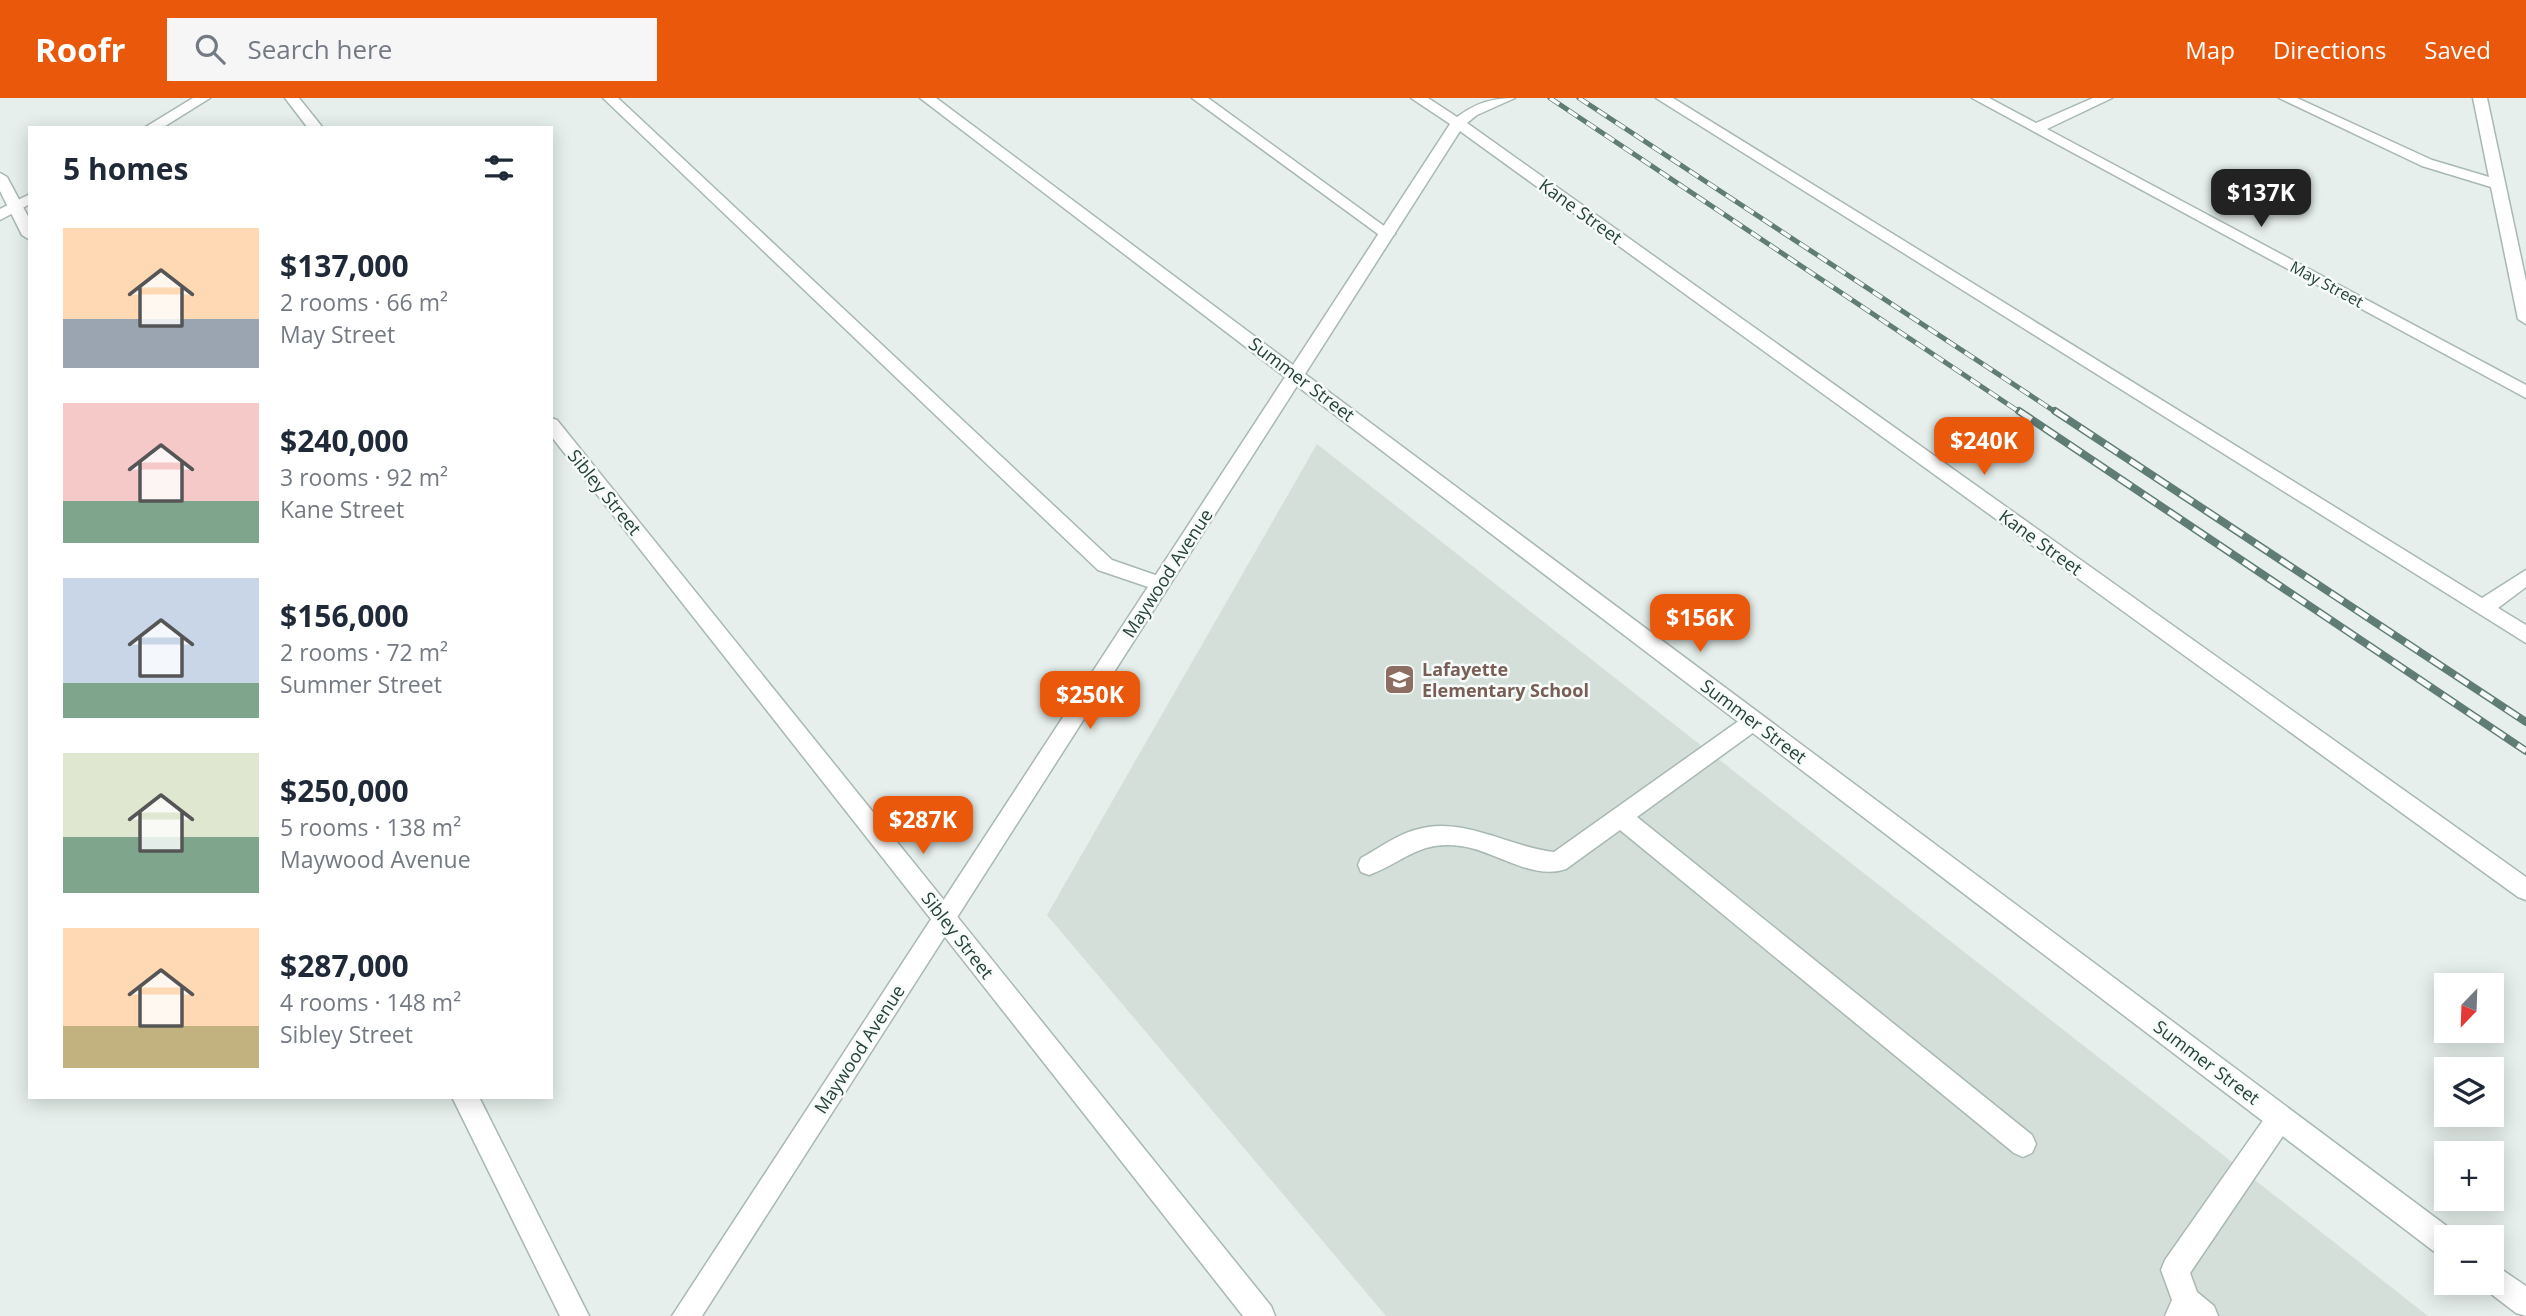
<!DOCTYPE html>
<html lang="en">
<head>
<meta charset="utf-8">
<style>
	body { margin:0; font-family:"Open Sans",sans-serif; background:#f6f6f7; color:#1f2937; height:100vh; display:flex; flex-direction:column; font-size:26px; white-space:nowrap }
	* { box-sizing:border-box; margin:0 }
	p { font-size:23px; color:#747a83 }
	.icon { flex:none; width:38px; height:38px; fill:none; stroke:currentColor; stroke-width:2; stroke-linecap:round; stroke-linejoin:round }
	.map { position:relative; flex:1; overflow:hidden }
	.sheet { position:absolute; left:28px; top:28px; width:525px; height:973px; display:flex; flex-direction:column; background:#fff; border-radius:0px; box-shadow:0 4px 18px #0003 }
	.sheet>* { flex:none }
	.needle { width:46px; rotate:203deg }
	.controls { position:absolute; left:2434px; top:875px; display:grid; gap:14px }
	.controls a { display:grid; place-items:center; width:70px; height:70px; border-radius:0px; background:#fff; box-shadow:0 4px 18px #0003; font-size:35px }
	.price { position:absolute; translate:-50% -60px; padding:0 16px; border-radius:14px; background:#ea580c; color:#fff; font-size:23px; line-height:46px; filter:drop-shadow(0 2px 4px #0008) }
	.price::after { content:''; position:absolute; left:50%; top:42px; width:21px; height:16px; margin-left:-10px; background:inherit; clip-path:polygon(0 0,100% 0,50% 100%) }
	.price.active { background:#222; color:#fff }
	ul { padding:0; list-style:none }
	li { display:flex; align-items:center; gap:21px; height:175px; padding:0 35px }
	li span { display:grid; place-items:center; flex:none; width:196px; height:140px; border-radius:0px; color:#555 }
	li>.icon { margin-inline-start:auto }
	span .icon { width:84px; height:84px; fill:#fffc; stroke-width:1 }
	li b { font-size:30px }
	h2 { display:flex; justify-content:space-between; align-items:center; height:84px; padding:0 35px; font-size:30px }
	header { display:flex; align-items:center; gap:42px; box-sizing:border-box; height:98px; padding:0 35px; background:#ea580c; color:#fff }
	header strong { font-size:33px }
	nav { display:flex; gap:38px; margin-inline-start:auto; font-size:24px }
	.search { width:490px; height:63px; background:#f6f6f7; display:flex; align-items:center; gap:18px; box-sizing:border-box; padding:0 24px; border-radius:0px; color:#747a83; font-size:26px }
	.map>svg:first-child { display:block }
	.built { fill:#d4dfda }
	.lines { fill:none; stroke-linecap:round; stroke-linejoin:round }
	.service-casing { stroke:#a8b8b2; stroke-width:3 }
	.minor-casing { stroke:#a8b8b2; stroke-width:3 }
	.tertiary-casing { stroke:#a8b8b2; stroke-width:3 }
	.service { fill:#fff; fill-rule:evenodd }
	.minor { fill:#fff; fill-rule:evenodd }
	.tertiary { fill:#fff; fill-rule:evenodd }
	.rail-far1-casing { stroke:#5f7d75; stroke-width:5 }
	.rail-casing { stroke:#5f7d75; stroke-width:8 }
	.rail-far1 { stroke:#f7fbf9; stroke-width:3.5; stroke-dasharray:11; stroke-linecap:butt }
	.rail { stroke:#f7fbf9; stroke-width:5; stroke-dasharray:15; stroke-linecap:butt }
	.labels { text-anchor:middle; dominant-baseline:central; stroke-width:5; stroke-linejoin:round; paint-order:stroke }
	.far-street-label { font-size:16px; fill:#24423a; stroke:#f7fbf9 }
	.street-label { font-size:18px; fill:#24423a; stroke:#f7fbf9 }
	.education-label { font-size:18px; font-weight:bold; fill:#785e54; stroke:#f7fbf9; text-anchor:start }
</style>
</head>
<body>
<header>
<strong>Roofr</strong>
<div class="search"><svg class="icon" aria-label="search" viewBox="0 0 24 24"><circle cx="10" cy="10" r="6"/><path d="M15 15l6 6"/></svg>Search here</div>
<nav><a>Map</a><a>Directions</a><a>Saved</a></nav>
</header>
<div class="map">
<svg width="2526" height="1218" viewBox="0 0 2526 1218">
	<rect width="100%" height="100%" fill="#e6efeb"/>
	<polygon class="built" points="1317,346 2428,1218 1386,1218 1047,817"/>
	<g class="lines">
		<defs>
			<g id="service">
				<polygon points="603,0 618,0 1112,462 1167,481 1170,486 1167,491 1160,493 1098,472"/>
				<polygon points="1192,0 1208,0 1395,136 1387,141 1382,139"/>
				<polygon points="1656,0 1673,0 2482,500 2526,472 2526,489 2498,510 2526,527 2526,545"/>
				<polygon points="2279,0 2297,0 2432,62 2489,79 2473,0 2487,0 2526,183 2526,226 2518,221 2491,89 2422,68"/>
				<polygon points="0,75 7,79 30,122 30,142 22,137 0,93"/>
				<path d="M 1754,615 L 1761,617 L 1765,623 L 1761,629 L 1637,719 L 2032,1037 L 2036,1046 L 2032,1055 L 2023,1059 L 2014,1055 L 1620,732 L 1566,771 C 1532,783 1494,752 1461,748 C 1419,742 1404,764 1369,777 L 1361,774 L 1358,767 L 1361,760 C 1378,751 1396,737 1415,732 C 1462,717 1508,749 1554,754 L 1747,617 Z"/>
				<polygon points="452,999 479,999 589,1218 560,1218"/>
				<polygon points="2280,1007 2289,1011 2293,1020 2289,1029 2190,1175 2197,1194 2214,1208 2218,1218 2165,1218 2172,1202 2161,1172 2165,1162 2271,1011"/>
			</g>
			<g id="minor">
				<polygon points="193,0 210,0 162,30 144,30"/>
				<path d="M 920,0 L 936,0 L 1293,267 L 1450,26 L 1411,0 L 1428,0 L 1457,19 C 1475,5 1493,0 1515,0 L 1477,17 L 1467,25 L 2526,779 L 2526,802 L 2518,799 L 1460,33 L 1305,276 L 2456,1135 L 2457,1139 L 2446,1139 L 2446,1158 L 2436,1155 L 1297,288 L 702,1218 L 672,1218 L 1285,279 Z"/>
				<polygon points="1972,0 1989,0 2036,25 2093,0 2112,0 2047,31 2526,287 2526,300"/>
				<polygon points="30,96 30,106 0,122 0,111"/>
				<polygon points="2492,1165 2526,1188 2526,1218 2516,1215 2482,1189 2481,1185 2492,1185"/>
			</g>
			<g id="tertiary">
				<polygon points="285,0 299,0 323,30 308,30"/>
				<polygon points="551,320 557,322 1271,1208 1275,1218 1243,1218 551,338"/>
			</g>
		</defs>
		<use href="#service" class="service-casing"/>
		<use href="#minor" class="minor-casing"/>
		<use href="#tertiary" class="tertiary-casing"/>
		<use href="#service" class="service"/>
		<use href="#minor" class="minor"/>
		<use href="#tertiary" class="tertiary"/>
		<defs>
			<g id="rail-far1">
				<polyline points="1550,0 2021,315"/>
				<polyline points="1579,0 2057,315"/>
			</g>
			<g id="rail">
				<polyline points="2019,313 2526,653"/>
				<polyline points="2055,313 2526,624"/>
			</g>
		</defs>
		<use href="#rail-far1" class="rail-far1-casing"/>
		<use href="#rail" class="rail-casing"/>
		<use href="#rail-far1" class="rail-far1"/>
		<use href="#rail" class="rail"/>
	</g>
	<defs>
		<symbol id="school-square" viewBox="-11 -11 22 22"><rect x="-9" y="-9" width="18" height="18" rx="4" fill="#8d6e63" stroke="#f7fbf9"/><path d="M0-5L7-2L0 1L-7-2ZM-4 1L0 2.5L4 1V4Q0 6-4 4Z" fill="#fff"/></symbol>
	</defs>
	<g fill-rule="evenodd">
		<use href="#school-square" x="1382" y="564" width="35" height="35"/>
	</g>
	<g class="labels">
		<g class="far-street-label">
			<text transform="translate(2327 186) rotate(28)">May Street</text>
		</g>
		<g class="street-label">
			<text transform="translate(1581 113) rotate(36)">Kane Street</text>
			<text transform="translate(1302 281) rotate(37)">Summer Street</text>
			<text transform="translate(605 394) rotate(51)">Sibley Street</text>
			<text transform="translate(2041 444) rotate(36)">Kane Street</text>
			<text transform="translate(1167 475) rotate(-57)">Maywood Avenue</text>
			<text transform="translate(1754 623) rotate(37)">Summer Street</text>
			<text transform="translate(958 837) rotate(52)">Sibley Street</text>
			<text transform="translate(859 951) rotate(-57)">Maywood Avenue</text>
			<text transform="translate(2207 964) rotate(37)">Summer Street</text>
		</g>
		<g class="education-label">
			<text x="1422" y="571">Lafayette<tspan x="1422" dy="21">Elementary School</tspan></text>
		</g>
	</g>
</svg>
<div class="controls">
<a><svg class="needle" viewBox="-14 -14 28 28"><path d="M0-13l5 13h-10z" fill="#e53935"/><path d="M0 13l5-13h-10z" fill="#747a83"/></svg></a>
<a><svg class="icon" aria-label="layers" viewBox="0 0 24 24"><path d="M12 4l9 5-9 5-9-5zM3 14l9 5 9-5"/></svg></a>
<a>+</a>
<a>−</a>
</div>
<b class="price active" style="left:2261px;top:131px">$137K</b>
<b class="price" style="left:1984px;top:379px">$240K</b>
<b class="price" style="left:1700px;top:556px">$156K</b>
<b class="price" style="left:1090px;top:633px">$250K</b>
<b class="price" style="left:923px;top:758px">$287K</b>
<section class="sheet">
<h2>5 homes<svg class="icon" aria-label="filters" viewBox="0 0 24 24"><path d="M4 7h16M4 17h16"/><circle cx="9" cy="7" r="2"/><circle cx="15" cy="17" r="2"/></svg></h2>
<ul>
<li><span style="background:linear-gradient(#ffd9b3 65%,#9aa5b1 0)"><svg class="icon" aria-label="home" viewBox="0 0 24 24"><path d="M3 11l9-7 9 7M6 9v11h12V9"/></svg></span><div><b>$137,000</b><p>2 rooms · 66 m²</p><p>May Street</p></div></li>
<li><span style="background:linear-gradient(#f6c9c9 70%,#7fa58c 0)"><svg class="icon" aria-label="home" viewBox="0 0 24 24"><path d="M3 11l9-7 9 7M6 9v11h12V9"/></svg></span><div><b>$240,000</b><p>3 rooms · 92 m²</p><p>Kane Street</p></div></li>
<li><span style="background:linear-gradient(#c9d6e8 75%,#7fa58c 0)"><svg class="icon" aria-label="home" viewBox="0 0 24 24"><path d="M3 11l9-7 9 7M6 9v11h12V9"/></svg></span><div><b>$156,000</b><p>2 rooms · 72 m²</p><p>Summer Street</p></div></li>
<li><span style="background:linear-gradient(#dfe7d0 60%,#7fa58c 0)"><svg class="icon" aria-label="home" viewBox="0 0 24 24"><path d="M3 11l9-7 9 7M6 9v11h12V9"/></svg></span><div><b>$250,000</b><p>5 rooms · 138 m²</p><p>Maywood Avenue</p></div></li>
<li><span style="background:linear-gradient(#ffd9b3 70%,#c2b280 0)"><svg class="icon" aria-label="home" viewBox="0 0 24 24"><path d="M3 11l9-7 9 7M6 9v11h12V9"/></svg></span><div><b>$287,000</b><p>4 rooms · 148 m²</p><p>Sibley Street</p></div></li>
</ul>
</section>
</div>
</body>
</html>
